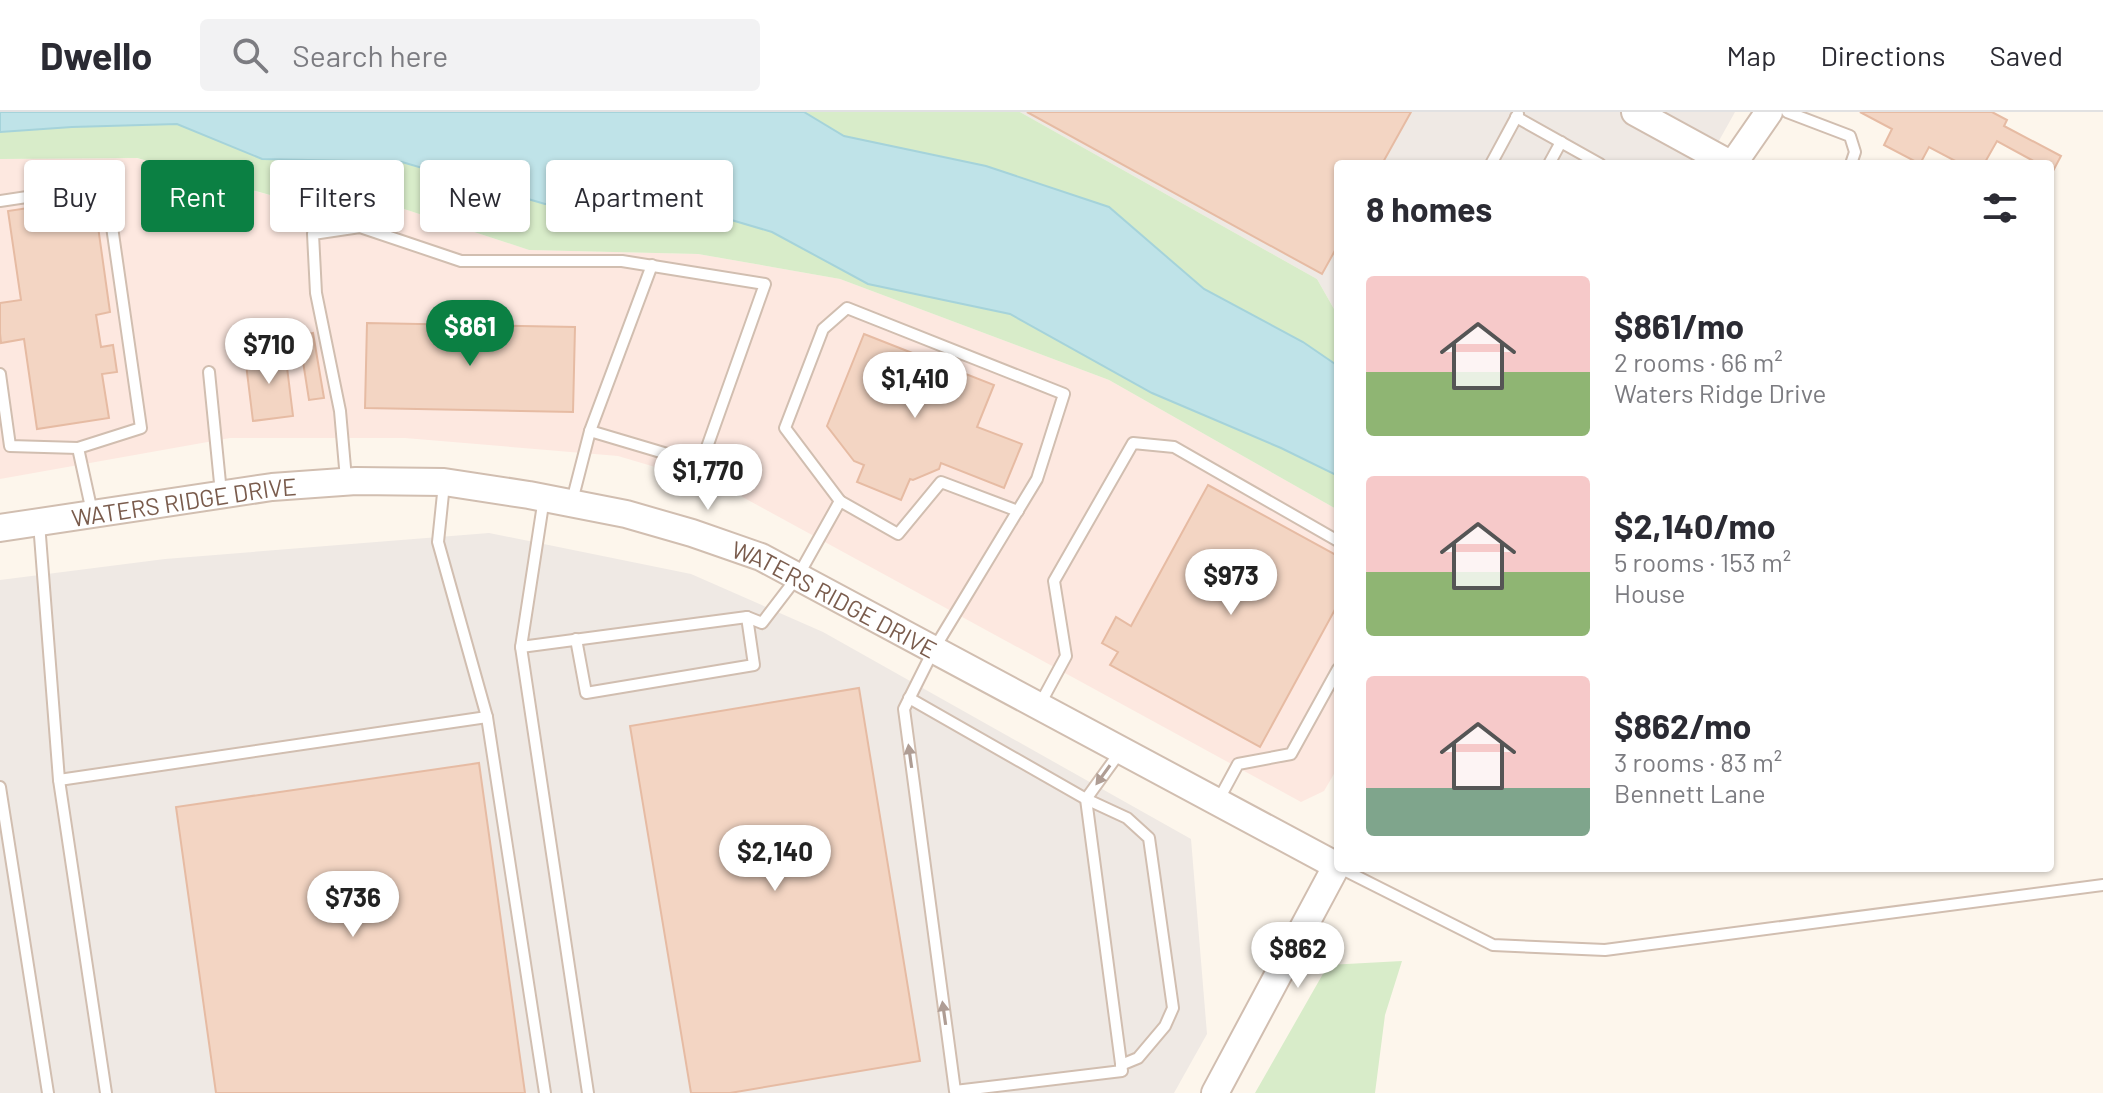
<!DOCTYPE html>
<html lang="en">
<head>
<meta charset="utf-8">
<style>
	body { margin:0; font-family:Barlow,sans-serif; background:#f2f2f3; color:#2b2b33; height:100vh; display:flex; flex-direction:column; font-size:30px; white-space:nowrap }
	* { box-sizing:border-box; margin:0 }
	p { font-size:26px; color:#7c7c81 }
	.icon { flex:none; width:44px; height:44px; fill:none; stroke:currentColor; stroke-width:2; stroke-linecap:round; stroke-linejoin:round }
	.map { position:relative; flex:1; overflow:hidden }
	.drawer { position:absolute; left:1334px; top:48px; width:720px; height:712px; display:flex; flex-direction:column; background:#fff; border-radius:8px; box-shadow:0 2px 6px #0004 }
	.drawer>* { flex:none }
	.guide { position:absolute; left:24px; top:48px; width:760px; height:72px; display:flex; gap:16px }
	.price { position:absolute; translate:-50% -68px; padding:0 18px; border-radius:28px; background:#fff; color:#222; font-size:26px; line-height:52px; filter:drop-shadow(0 2px 4px #0008) }
	.price::after { content:''; position:absolute; left:50%; top:48px; width:24px; height:18px; margin-left:-12px; background:inherit; clip-path:polygon(0 0,100% 0,50% 100%) }
	.price.current { background:#0b8043; color:#fff }
	ul { padding:0; list-style:none }
	li { display:flex; align-items:center; gap:24px; height:200px; padding:0 32px }
	li span { display:grid; place-items:center; flex:none; width:224px; height:160px; border-radius:8px; color:#555 }
	li>.icon { margin-inline-start:auto }
	span .icon { width:96px; height:96px; fill:#fffc; stroke-width:1 }
	li b { font-size:34px }
	h2 { display:flex; justify-content:space-between; align-items:center; height:96px; padding:0 32px; font-size:34px }
	.pill { padding:0 28px; border-radius:8px; background:#fff; box-shadow:0 2px 6px #0004; font-size:28px; line-height:72px }
	.pill.current { background:#0b8043; color:#fff }
	header { display:flex; align-items:center; gap:48px; box-sizing:border-box; height:112px; padding:0 40px; background:#fff; border-bottom:2px solid #e1e1e2 }
	header strong { font-size:38px }
	nav { display:flex; gap:44px; margin-inline-start:auto; font-size:28px }
	.search { width:560px; height:72px; background:#f2f2f3; display:flex; align-items:center; gap:20px; box-sizing:border-box; padding:0 28px; border-radius:8px; color:#7c7c81; font-size:30px }
	.map>svg:first-child { display:block }
	.commercial { fill:#fde8e0 }
	.industrial { fill:#efe9e4 }
	.green { fill:#d8ecc9 }
	.water { fill:#bfe3e8; stroke:#a5d3da; stroke-width:2 }
	.building { fill:#f3d5c3; stroke:#e6bba3; stroke-width:2 }
	.lines { fill:none; stroke-linecap:round; stroke-linejoin:round }
	.service-casing { stroke:#d1beb0; stroke-width:14 }
	.tertiary-casing { stroke:#d1beb0; stroke-width:30 }
	.service { stroke:#fff; stroke-width:10 }
	.tertiary { stroke:#fff; stroke-width:26 }
	.oneway { fill:#af9d94 }
	.labels { text-anchor:middle; dominant-baseline:central; stroke-width:7; stroke-linejoin:round; paint-order:stroke }
	.street-label { font-size:24px; fill:#7a5c4d; stroke:#fffaf3 }
</style>
</head>
<body>
<header>
<strong>Dwello</strong>
<div class="search"><svg class="icon" aria-label="search" viewBox="0 0 24 24"><circle cx="10" cy="10" r="6"/><path d="M15 15l6 6"/></svg>Search here</div>
<nav><a>Map</a><a>Directions</a><a>Saved</a></nav>
</header>
<div class="map">
<svg width="2103" height="981" viewBox="0 0 2103 981">
	<rect width="100%" height="100%" fill="#fdf6ec"/>
	<polygon class="commercial" points="136,46 295,90 401,96 529,138 698,142 840,167 1109,268 1338,398 1338,655 1324,679 1301,690 726,376 618,344 405,326 230,326 0,367 0,47"/>
	<g class="industrial">
		<polygon points="1020,0 1735,0 1706,52 1338,52 1338,204 1317,167"/>
		<polygon points="489,421 691,462 823,520 1191,727 1207,922 1174,981 0,981 0,468 165,447"/>
	</g>
	<g class="green">
		<polygon points="0,0 1020,0 1317,167 1338,204 1338,398 1109,268 840,167 698,142 529,138 401,96 295,90 137,46 0,47"/>
		<polygon points="1402,849 1385,903 1375,981 1255,981 1328,853"/>
	</g>
	<polygon class="water" points="0,0 804,0 844,24 986,54 1109,95 1204,177 1303,230 1338,254 1338,364 1281,336 1152,281 1010,202 868,172 772,120 667,89 545,92 402,50 262,47 177,12 72,15 0,20"/>
	<g class="building">
		<polygon points="1027,0 1411,0 1382,52 1338,52 1338,133 1322,162"/>
		<polygon points="1860,0 1992,0 2007,8 2004,14 2061,44 2053,59 2050,58 2050,52 2039,52 1997,29 1984,52 1961,52 1929,35 1920,52 1884,33 1892,17"/>
		<polygon points="94,86 110,200 96,203 101,235 113,233 117,260 102,262 109,306 37,317 24,227 1,231 0,221 0,191 21,188 8,99"/>
		<polygon points="367,211 575,215 573,300 365,296"/>
		<polygon points="313,221 324,286 309,288 299,224"/>
		<polygon points="864,222 994,273 977,315 1022,332 1004,376 941,351 939,357 913,368 910,367 901,388 857,370 864,353 854,349 827,314"/>
		<polygon points="285,239 293,304 253,309 245,244"/>
		<polygon points="1208,373 1338,444 1338,492 1260,635 1110,553 1118,540 1102,531 1116,505 1131,514"/>
		<polygon points="859,576 920,949 730,981 691,981 630,614"/>
		<polygon points="479,651 525,981 216,981 176,695"/>
	</g>
	<g class="lines">
		<defs>
			<g id="service">
				<polyline points="1787,0 1850,24 1855,40 1851,52"/>
				<polyline points="1516,5 1600,52"/>
				<polyline points="1491,52 1518,2"/>
				<polyline points="1549,52 1561,30"/>
				<polyline points="0,89 106,73 141,316 78,336 10,334 0,262"/>
				<polyline points="209,260 221,381"/>
				<polyline points="590,319 652,153"/>
				<polyline points="78,336 92,400"/>
				<polyline points="346,367 340,299 316,181 313,122 360,115 461,149 622,149 765,172 701,352 590,319 572,389"/>
				<polyline points="444,372 438,430 487,605 545,981"/>
				<polyline points="544,386 521,535 747,505 762,511 798,464 840,389 785,316 823,217 847,196 1064,282 1037,367 934,537 904,597 955,979 1122,959 1086,687 1120,640"/>
				<polyline points="840,389 898,422 941,370 1018,399"/>
				<polyline points="39,411 59,668 106,981"/>
				<polyline points="576,527 586,581 754,553 747,505"/>
				<polyline points="521,535 588,981"/>
				<polyline points="909,586 1086,687 1127,706 1149,726 1173,896 1165,914 1138,946 1121,953"/>
				<polyline points="1039,594 1066,544 1054,469 1133,331 1174,335 1338,429"/>
				<polyline points="59,668 487,605"/>
				<polyline points="0,675 48,981"/>
				<polyline points="1218,689 1238,652 1291,642 1338,557"/>
				<polyline points="1340,756 1493,833 1605,838 2103,773"/>
			</g>
			<g id="tertiary">
				<polyline points="1635,0 1730,52"/>
				<polyline points="1733,52 1769,0"/>
				<path id="s1" d="M 0,416 L 272,375 L 356,369 L 444,370 L 529,383 L 626,402 L 692,421 L 761,445 L 1337,754"/>
				<polyline points="1215,981 1338,751"/>
			</g>
		</defs>
		<use href="#service" class="service-casing"/>
		<use href="#tertiary" class="tertiary-casing"/>
		<use href="#service" class="service"/>
		<use href="#tertiary" class="tertiary"/>
	</g>
	<defs><path id="oneway-solid" d="M-6-.8H1V-3.2L6.5 0L1 3.2V.8H-6Z" transform="scale(2)"/></defs>
	<g class="oneway">
		<use href="#oneway-solid" transform="translate(910 644) rotate(-98)"/>
		<use href="#oneway-solid" transform="translate(1103 663) rotate(126)"/>
		<use href="#oneway-solid" transform="translate(944 901) rotate(-98)"/>
	</g>
	<g class="labels">
		<g class="street-label">
			<text stroke="none"><textPath href="#s1" startOffset="186">WATERS RIDGE DRIVE</textPath></text>
			<text stroke="none"><textPath href="#s1" startOffset="858">WATERS RIDGE DRIVE</textPath></text>
		</g>
	</g>
</svg>
<b class="price current" style="left:470px;top:256px">$861</b>
<b class="price" style="left:269px;top:274px">$710</b>
<b class="price" style="left:915px;top:308px">$1,410</b>
<b class="price" style="left:708px;top:400px">$1,770</b>
<b class="price" style="left:1231px;top:505px">$973</b>
<b class="price" style="left:775px;top:781px">$2,140</b>
<b class="price" style="left:353px;top:827px">$736</b>
<b class="price" style="left:1298px;top:878px">$862</b>
<div class="guide">
<a class="pill">Buy</a>
<a class="pill current">Rent</a>
<a class="pill">Filters</a>
<a class="pill">New</a>
<a class="pill">Apartment</a>
</div>
<section class="drawer">
<h2>8 homes<svg class="icon" aria-label="filters" viewBox="0 0 24 24"><path d="M4 7h16M4 17h16"/><circle cx="9" cy="7" r="2"/><circle cx="15" cy="17" r="2"/></svg></h2>
<ul>
<li><span style="background:linear-gradient(#f6c9c9 60%,#8fb573 0)"><svg class="icon" aria-label="home" viewBox="0 0 24 24"><path d="M3 11l9-7 9 7M6 9v11h12V9"/></svg></span><div><b>$861/mo</b><p>2 rooms · 66 m²</p><p>Waters Ridge Drive</p></div></li>
<li><span style="background:linear-gradient(#f6c9c9 60%,#8fb573 0)"><svg class="icon" aria-label="home" viewBox="0 0 24 24"><path d="M3 11l9-7 9 7M6 9v11h12V9"/></svg></span><div><b>$2,140/mo</b><p>5 rooms · 153 m²</p><p>House</p></div></li>
<li><span style="background:linear-gradient(#f6c9c9 70%,#7fa58c 0)"><svg class="icon" aria-label="home" viewBox="0 0 24 24"><path d="M3 11l9-7 9 7M6 9v11h12V9"/></svg></span><div><b>$862/mo</b><p>3 rooms · 83 m²</p><p>Bennett Lane</p></div></li>
</ul>
</section>
</div>
</body>
</html>
